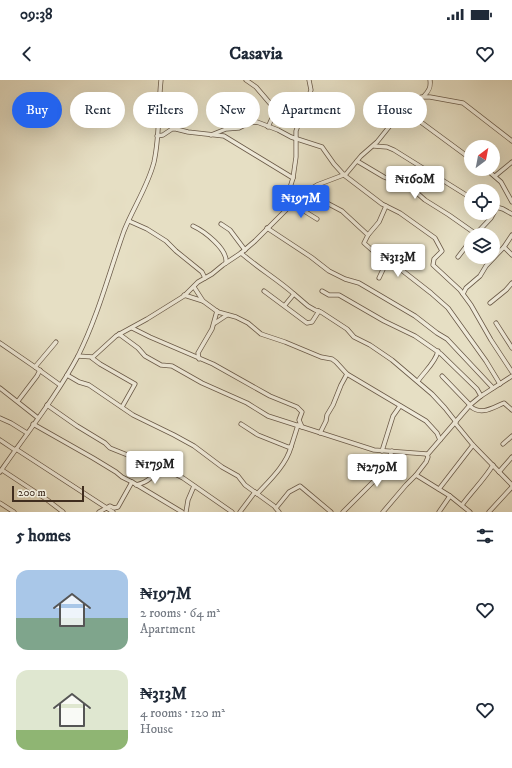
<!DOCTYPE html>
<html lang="en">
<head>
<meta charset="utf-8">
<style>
	body { margin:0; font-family:"IM FELL DW Pica",serif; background:#f6f6f7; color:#1f2937; height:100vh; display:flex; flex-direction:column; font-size:15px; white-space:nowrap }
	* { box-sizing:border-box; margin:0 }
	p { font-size:13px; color:#747a83 }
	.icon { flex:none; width:22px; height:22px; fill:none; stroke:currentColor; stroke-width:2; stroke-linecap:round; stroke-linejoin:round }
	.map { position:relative; height:432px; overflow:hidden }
	.sheet { display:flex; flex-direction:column; background:#fff; flex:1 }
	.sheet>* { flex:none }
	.banner { position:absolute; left:12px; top:12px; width:488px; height:36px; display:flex; gap:8px }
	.needle { width:26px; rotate:32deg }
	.controls { position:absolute; left:464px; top:60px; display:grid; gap:8px }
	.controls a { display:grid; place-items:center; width:36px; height:36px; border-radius:50%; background:#fff; box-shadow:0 4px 16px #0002; font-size:20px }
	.scale { position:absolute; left:12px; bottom:10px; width:72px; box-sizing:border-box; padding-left:4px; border:2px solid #402d1f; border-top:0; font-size:11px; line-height:14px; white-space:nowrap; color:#402d1f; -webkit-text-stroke:3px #efead9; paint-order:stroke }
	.price { position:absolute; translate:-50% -34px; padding:0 9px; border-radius:4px; background:#fff; color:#222; font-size:13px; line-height:26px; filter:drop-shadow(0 1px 2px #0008) }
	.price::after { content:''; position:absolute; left:50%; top:24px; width:12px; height:9px; margin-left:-6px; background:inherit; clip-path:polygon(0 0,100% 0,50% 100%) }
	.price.selected { background:#2563eb; color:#fff }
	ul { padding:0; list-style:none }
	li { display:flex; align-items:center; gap:12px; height:100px; padding:0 16px }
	li span { display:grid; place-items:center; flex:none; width:112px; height:80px; border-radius:12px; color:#555 }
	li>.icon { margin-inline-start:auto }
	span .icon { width:48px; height:48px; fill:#fffc; stroke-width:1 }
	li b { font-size:17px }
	h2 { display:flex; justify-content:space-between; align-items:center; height:48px; padding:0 16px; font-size:17px }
	.chip { padding:0 14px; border-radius:18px; background:#fff; box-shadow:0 4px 16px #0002; font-size:14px; line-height:36px }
	.chip.selected { background:#2563eb; color:#fff }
	.status { display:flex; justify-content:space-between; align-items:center; height:28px; padding:0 20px; background:#fff; direction:ltr }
	.status svg { height:11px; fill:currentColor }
	header { display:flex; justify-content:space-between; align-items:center; height:52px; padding:0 16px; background:#fff; font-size:18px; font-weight:800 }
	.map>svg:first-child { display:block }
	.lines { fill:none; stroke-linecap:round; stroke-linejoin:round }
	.minor-casing { stroke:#6a5a48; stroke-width:5 }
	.minor { stroke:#efead9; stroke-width:3.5 }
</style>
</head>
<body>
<div class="status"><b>09:38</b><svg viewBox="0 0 49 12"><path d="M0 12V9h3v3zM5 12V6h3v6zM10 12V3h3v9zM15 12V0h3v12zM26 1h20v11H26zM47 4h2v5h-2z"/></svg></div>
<header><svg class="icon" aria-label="back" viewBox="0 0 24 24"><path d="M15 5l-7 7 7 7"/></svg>Casavia<svg class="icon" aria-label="heart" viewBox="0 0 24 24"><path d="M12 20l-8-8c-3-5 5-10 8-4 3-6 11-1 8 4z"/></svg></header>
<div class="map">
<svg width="512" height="432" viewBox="0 0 512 432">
	<rect width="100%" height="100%" fill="#e6dfc4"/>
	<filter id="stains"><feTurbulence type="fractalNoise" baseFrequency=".005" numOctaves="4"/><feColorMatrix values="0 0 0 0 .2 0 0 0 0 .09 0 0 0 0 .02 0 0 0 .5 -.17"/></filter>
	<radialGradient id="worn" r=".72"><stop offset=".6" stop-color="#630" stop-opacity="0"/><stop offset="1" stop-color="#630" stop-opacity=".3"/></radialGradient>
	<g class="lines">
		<defs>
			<g id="minor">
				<polyline points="246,0 256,7 274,28 274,34 268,47"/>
				<path d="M 424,16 C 429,11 431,7 430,0"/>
				<polyline points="404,32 414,37 471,79"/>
				<polyline points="211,55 226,49 239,48 249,43 257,42 278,50 291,57 322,67 334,84 344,95 382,124 400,133 435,158 442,171 434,179 433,185 460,210 471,225 491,260 512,292"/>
				<polyline points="157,56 163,55 172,49 176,49 188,52 224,56 293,98"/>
				<polyline points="374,66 387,67 394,70 471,118"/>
				<polyline points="357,81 384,97 404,105 417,113 425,120 449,135 476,154"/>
				<polyline points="486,89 501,102 512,122"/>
				<polyline points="495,96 512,82"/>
				<polyline points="306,112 342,131 368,155"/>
				<polyline points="293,124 317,139"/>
				<polyline points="386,126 379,142 368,155 364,163 381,178 399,188 431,213 448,228 486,281 500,304"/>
				<polyline points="493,126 503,129 512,134"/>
				<polyline points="288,128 289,111 293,98 296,77 296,51 311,10 309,0"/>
				<polyline points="129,141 147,149 166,161 176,171 202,192 205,198"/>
				<polyline points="221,144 230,150 245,170"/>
				<path d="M 193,146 C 204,151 228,169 226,183"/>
				<polyline points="267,148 311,177 329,191 345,199 359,203 415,236 437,253 447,259 493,308"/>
				<polyline points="475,155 491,138 497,127"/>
				<polyline points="512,155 504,167 512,175"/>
				<path d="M 241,173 C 258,188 277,199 294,214"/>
				<polyline points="458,177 471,160"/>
				<polyline points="379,198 387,181"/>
				<polyline points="194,207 203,221"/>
				<polyline points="264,211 307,243 312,242 319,231"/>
				<polyline points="322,211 329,215 339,215 384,241 415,256 441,274 477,309 481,316"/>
				<polyline points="463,214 466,208 480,196 486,186 504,167"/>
				<polyline points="184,215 203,221 218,232 236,237 248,243 261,254 285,262 321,277 332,279 336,282 347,294 426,341 437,353 440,360"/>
				<polyline points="490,223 506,210 512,203"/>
				<polyline points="285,225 294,214 308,226 315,230 321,232 347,249 354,257 370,265 392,280 432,314 445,328 456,342"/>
				<polyline points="215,243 227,235"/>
				<polyline points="496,243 512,268"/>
				<polyline points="132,248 150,257 213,284 270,316 297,327 302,332 299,340 302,347"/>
				<polyline points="119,254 138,268 145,276 161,285 172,286 202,303 247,323 268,336 374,370 427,374 428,377 426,382 416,395"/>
				<polyline points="56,262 35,287 60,305"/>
				<polyline points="0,263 35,287"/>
				<polyline points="78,276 93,277 116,256 147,239 184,216 198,202 212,194 223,185 241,173 255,161 288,128 309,110 317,105 346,94 361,76 377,62 393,42 403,34 410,24 421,17 430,17 463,23 512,61"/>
				<polyline points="92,278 100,284 135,304 122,327"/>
				<polyline points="199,279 198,273 212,249 217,231"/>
				<polyline points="67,295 79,302 89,305 133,335 174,355 194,366 222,387 238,396 245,405 274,426 279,432"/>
				<polyline points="442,296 470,325"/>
				<path d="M 418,301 C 424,292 436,282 438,271"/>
				<polyline points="0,308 38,338"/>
				<polyline points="18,321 37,296 40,290"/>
				<polyline points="47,325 77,346 105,363 110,368 135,378 147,380 183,398 232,432"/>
				<path d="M 470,326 C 481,336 492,328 504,323 L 512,330"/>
				<polyline points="0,338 11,343 27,353"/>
				<polyline points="455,343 473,365 512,405"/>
				<polyline points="33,344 93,378 116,392 122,397 132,402 182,432"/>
				<polyline points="241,344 258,355 288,367 291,367 298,345"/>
				<polyline points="320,353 326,341 327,335 333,325 341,305 347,294"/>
				<polyline points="0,360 15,370"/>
				<polyline points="503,364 512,356"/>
				<polyline points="16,369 113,432"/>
				<polyline points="382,371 393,336 400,326"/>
				<polyline points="427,375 470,325 481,316 512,296"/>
				<polyline points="2,390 46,419 63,432"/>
				<path d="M 0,392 C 26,354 56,317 78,276 C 98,236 109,193 124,151 C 133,128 148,106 154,82 C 160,55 158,27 161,0"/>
				<polyline points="499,392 512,377"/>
				<path d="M 136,405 C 148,402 154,397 158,386"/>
				<polyline points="439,409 473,365"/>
				<path d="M 257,414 C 270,400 286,385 291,367"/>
				<polyline points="0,423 14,432"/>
				<path d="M 462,425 C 472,411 484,400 493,385"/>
				<polyline points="276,428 289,412 300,406 331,432"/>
				<polyline points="99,432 110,426 114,428 118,427 132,402"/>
				<polyline points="186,432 188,420 194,406"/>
				<polyline points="240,432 255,412"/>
				<polyline points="343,432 381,394 392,371"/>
				<polyline points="383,432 406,405 416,395 450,416 470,432"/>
				<polyline points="439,432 450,416"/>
				<polyline points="489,432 512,407"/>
			</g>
		</defs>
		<use href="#minor" class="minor-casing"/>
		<use href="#minor" class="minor"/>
	</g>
	<rect width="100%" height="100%" filter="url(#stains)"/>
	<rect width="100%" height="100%" fill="url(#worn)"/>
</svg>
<div class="controls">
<a><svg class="needle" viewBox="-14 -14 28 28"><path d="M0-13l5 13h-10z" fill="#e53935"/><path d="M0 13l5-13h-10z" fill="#747a83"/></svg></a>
<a><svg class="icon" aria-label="locate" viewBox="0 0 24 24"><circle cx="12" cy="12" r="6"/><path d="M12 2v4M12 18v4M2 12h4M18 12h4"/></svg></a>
<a><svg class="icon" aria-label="layers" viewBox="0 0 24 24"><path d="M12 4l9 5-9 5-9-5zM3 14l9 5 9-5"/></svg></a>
</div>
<div class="scale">200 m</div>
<b class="price" style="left:415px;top:120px">₦160M</b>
<b class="price selected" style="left:301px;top:139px">₦197M</b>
<b class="price" style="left:398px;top:198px">₦313M</b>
<b class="price" style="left:155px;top:405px">₦179M</b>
<b class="price" style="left:377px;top:408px">₦279M</b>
<div class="banner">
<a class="chip selected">Buy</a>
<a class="chip">Rent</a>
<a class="chip">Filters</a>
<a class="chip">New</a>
<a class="chip">Apartment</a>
<a class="chip">House</a>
</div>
</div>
<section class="sheet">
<h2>5 homes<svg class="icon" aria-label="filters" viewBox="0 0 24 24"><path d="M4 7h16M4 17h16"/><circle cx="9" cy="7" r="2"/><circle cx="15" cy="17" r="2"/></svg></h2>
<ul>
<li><span style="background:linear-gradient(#a9c7e8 60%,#7fa58c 0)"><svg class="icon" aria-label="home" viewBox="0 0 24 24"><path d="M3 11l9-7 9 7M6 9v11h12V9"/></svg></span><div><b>₦197M</b><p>2 rooms · 64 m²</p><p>Apartment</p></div><svg class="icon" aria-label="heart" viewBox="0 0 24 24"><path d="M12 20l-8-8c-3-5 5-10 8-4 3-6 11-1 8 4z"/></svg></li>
<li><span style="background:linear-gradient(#dfe7d0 75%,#8fb573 0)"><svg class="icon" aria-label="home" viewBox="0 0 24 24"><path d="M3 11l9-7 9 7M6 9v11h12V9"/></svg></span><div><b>₦313M</b><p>4 rooms · 120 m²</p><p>House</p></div><svg class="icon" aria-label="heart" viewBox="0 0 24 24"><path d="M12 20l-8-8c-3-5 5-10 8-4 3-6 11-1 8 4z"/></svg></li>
</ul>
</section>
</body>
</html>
